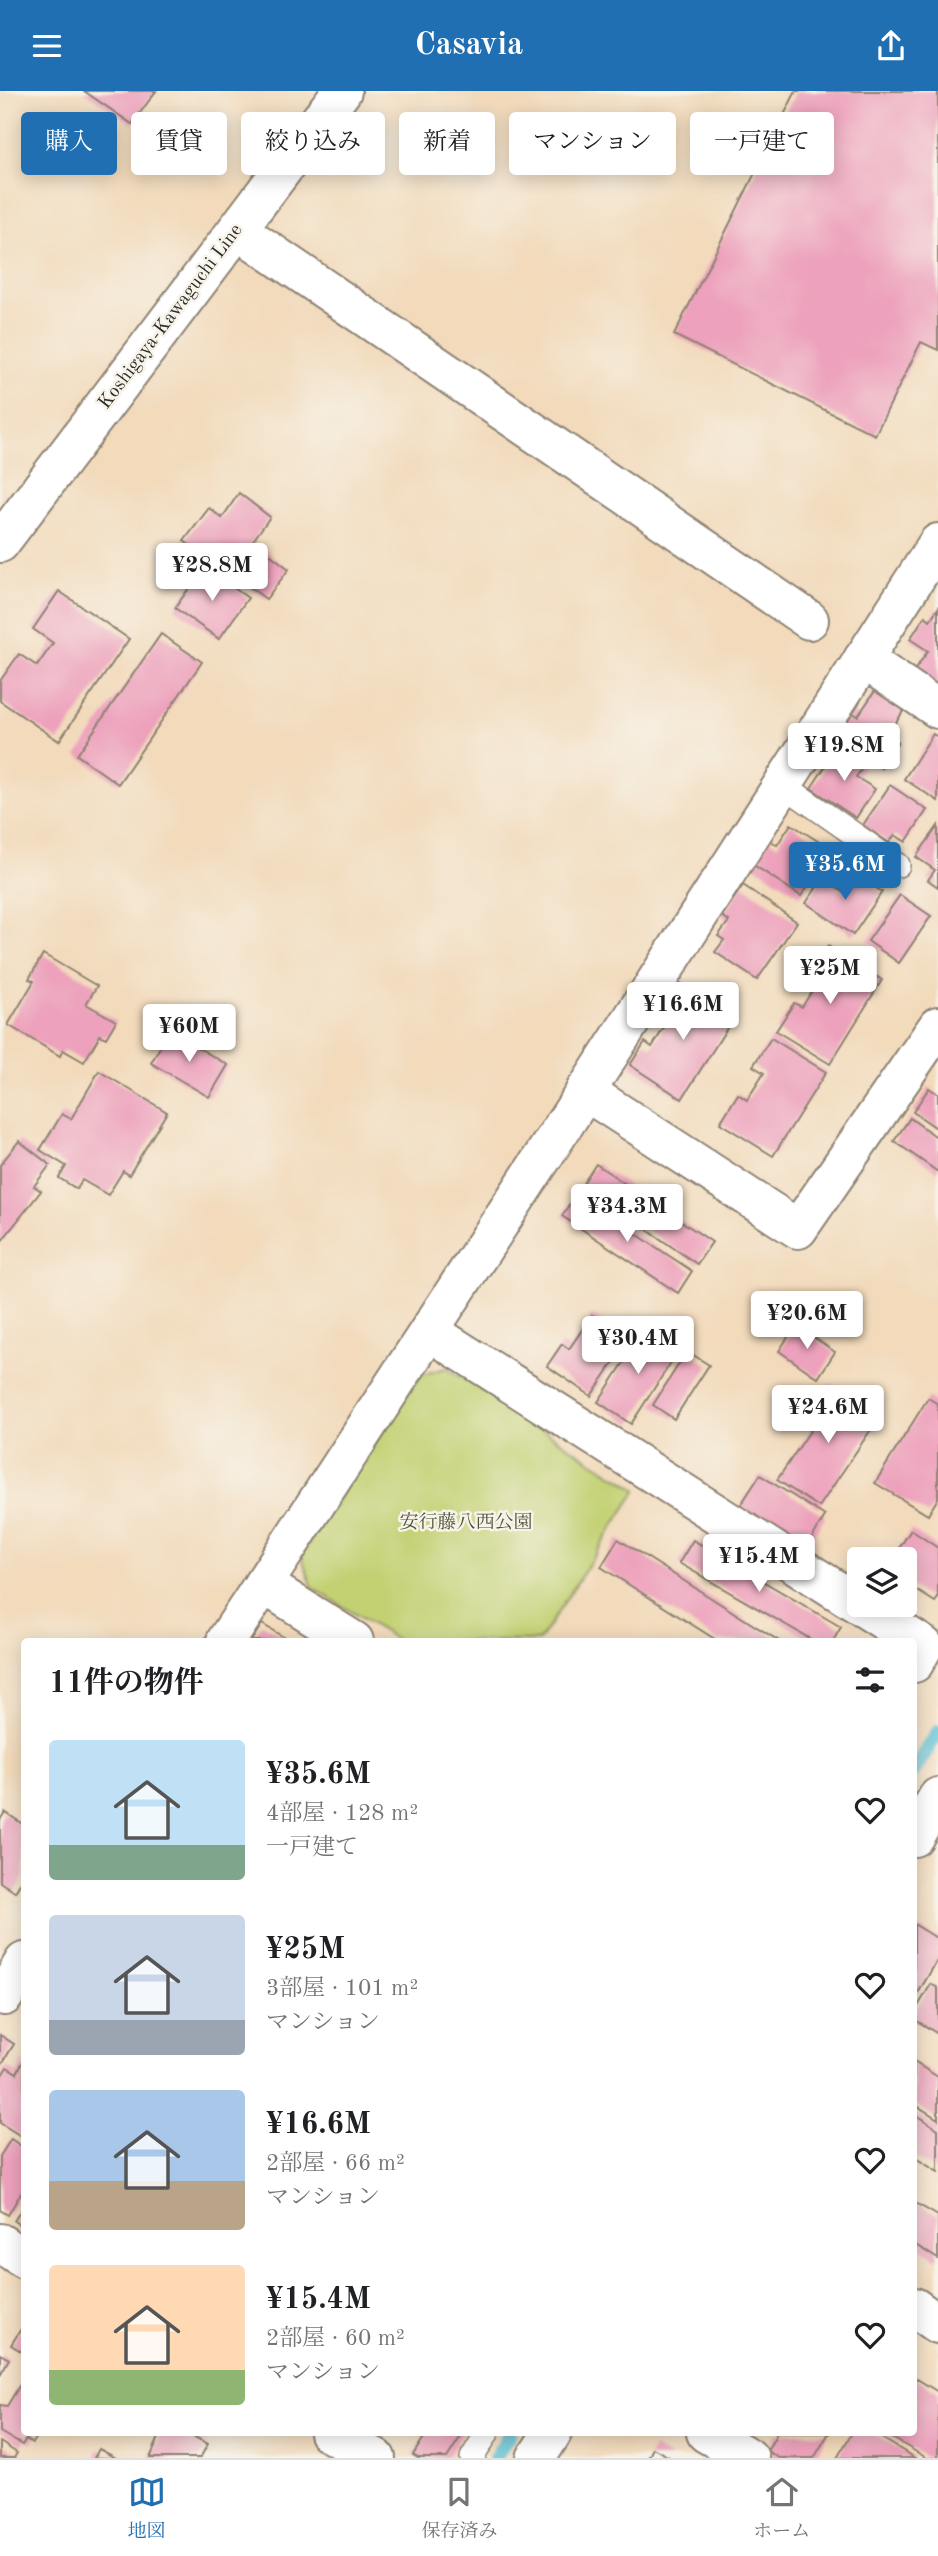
<!DOCTYPE html>
<html lang="ja">
<head>
<meta charset="utf-8">
<style>
	body { margin:0; font-family:"Old Standard TT","Noto Serif JP",serif; background:#f6f6f6; color:#202124; height:100vh; display:flex; flex-direction:column; font-size:26px; white-space:nowrap }
	* { box-sizing:border-box; margin:0 }
	p { font-size:23px; color:#757577 }
	.icon { flex:none; width:38px; height:38px; fill:none; stroke:currentColor; stroke-width:2; stroke-linecap:round; stroke-linejoin:round }
	.map { position:relative; flex:1; overflow:hidden }
	.side { position:absolute; left:21px; top:1547px; width:896px; height:798px; display:flex; flex-direction:column; background:#fff; border-radius:7px; box-shadow:0 4px 18px #0003 }
	.side>* { flex:none }
	.banner { position:absolute; left:21px; top:21px; width:896px; height:63px; display:flex; gap:14px }
	.buttons { position:absolute; left:847px; top:1456px; display:grid; gap:14px }
	.buttons a { display:grid; place-items:center; width:70px; height:70px; border-radius:7px; background:#fff; box-shadow:0 4px 18px #0003; font-size:35px }
	.price { position:absolute; translate:-50% -60px; padding:0 16px; border-radius:7px; background:#fff; color:#222; font-size:23px; line-height:46px; filter:drop-shadow(0 2px 4px #0008) }
	.price::after { content:''; position:absolute; left:50%; top:42px; width:21px; height:16px; margin-left:-10px; background:inherit; clip-path:polygon(0 0,100% 0,50% 100%) }
	.price.current { background:#1f6fb2; color:#fff }
	ul { padding:0; list-style:none }
	li { display:flex; align-items:center; gap:21px; height:175px; padding:0 28px }
	li span { display:grid; place-items:center; flex:none; width:196px; height:140px; border-radius:7px; color:#555 }
	li>.icon { margin-inline-start:auto }
	span .icon { width:84px; height:84px; fill:#fffc; stroke-width:1 }
	li b { font-size:30px }
	h2 { display:flex; justify-content:space-between; align-items:center; height:84px; padding:0 28px; font-size:30px }
	.pill { padding:0 24px; border-radius:7px; background:#fff; box-shadow:0 4px 18px #0003; font-size:24px; line-height:63px }
	.pill.current { background:#1f6fb2; color:#fff }
	header { display:flex; justify-content:space-between; align-items:center; height:91px; padding:0 28px; background:#1f6fb2; color:#fff; font-size:32px; font-weight:800 }
	.tab-bar { display:flex; justify-content:space-around; align-items:center; height:98px; border-top:2px solid #e0e0e0; background:#fff; font-size:19px; color:#757577 }
	.tab-bar a { display:grid; justify-items:center; gap:4px }
	.tab-bar .current { color:#1f6fb2 }
	.map>svg:first-child { display:block }
	.green { fill:#c3d173; stroke:#777e4f; stroke-width:2 }
	.lines { fill:none; stroke-linecap:round; stroke-linejoin:round }
	.stream { stroke:#56bfd3; stroke-width:14 }
	.building { fill:#eda1bc }
	.lane-casing { stroke:#8e8273; stroke-width:26 }
	.street-casing { stroke:#8e8273; stroke-width:42 }
	.secondary-casing { stroke:#8e8273; stroke-width:42 }
	.lane { stroke:#fff; stroke-width:23 }
	.street { stroke:#fff; stroke-width:38 }
	.secondary { stroke:#fff; stroke-width:38 }
	.labels { text-anchor:middle; dominant-baseline:central; stroke-width:5; stroke-linejoin:round; paint-order:stroke }
	.street-label { font-size:19px; fill:#2b2b2b; stroke:#f7f3e8 }
	.park-label { font-size:19px; fill:#51543d; stroke:#f7f3e8 }
</style>
</head>
<body>
<header><svg class="icon" aria-label="menu" viewBox="0 0 24 24"><path d="M4 6h16M4 12h16M4 18h16"/></svg>Casavia<svg class="icon" aria-label="share" viewBox="0 0 24 24"><path d="M12 15V3M7 8l5-5 5 5M5 13v7h14v-7"/></svg></header>
<div class="map">
<svg width="938" height="2367" viewBox="0 0 938 2367">
	<rect width="100%" height="100%" fill="#f7f3e8"/>
	<filter id="ink" filterUnits="userSpaceOnUse"><feTurbulence type="fractalNoise" baseFrequency=".0143" numOctaves="2"/><feDisplacementMap in="SourceGraphic" scale="14" xChannelSelector="R" yChannelSelector="G"/><feConvolveMatrix kernelMatrix="1 2 1 2 8 2 1 2 1" color-interpolation-filters="sRGB"/></filter>
	<filter id="wash" filterUnits="userSpaceOnUse"><feTurbulence type="fractalNoise" baseFrequency=".00686" numOctaves="4" result="noise"/><feDisplacementMap in="SourceGraphic" scale="28" xChannelSelector="R" yChannelSelector="G"/><feGaussianBlur stdDeviation="1.57" result="paint"/><feColorMatrix in="noise" values="0 0 0 0 0 0 0 0 0 0 0 0 0 0 0 0 0 1.4 0 .05"/><feComposite in="paint" operator="in"/></filter>
	<g filter="url(#wash)">
		<rect width="100%" height="100%" fill="#f2dabb"/>
		<polygon class="green" points="446,1277 637,1399 539,1550 399,1550 313,1497 301,1464 420,1284"/>
		<g class="lines">
			<g class="stream">
				<polyline points="914,1680 938,1641"/>
				<polyline points="495,2367 510,2342"/>
			</g>
		</g>
		<g id="blocks">
			<g class="building">
				<polygon points="84,0 156,0 132,33"/>
				<polygon points="796,0 938,0 938,259 921,251 875,344 674,244"/>
				<polygon points="239,402 270,426 229,483 184,450 209,417 222,427"/>
				<polygon points="259,455 289,478 266,508 236,486"/>
				<polygon points="204,476 248,507 219,548 175,517"/>
				<polygon points="59,500 129,548 59,650 0,610 0,590 19,563 37,575 53,552 33,538"/>
				<polygon points="938,517 938,595 914,580 928,560 910,548 925,525 930,529"/>
				<polygon points="161,543 202,571 118,693 77,664"/>
				<polygon points="875,600 904,619 887,645 898,651 881,677 834,647 851,621 858,625"/>
				<polygon points="933,643 938,646 938,710 904,688"/>
				<polygon points="839,655 865,673 856,686 875,698 856,727 811,697"/>
				<polygon points="890,694 927,719 906,751 895,744 889,752 863,734"/>
				<polygon points="791,733 832,759 801,805 749,771 765,746 777,754"/>
				<polygon points="938,735 938,796 928,789 935,779 916,766"/>
				<polygon points="854,782 882,801 853,844 806,812 823,787 842,800"/>
				<polygon points="743,794 797,831 757,889 715,861 724,849 718,845 729,830 722,825"/>
				<polygon points="900,804 931,825 899,872 868,850"/>
				<polygon points="828,855 882,889 830,973 776,940 794,912 802,916 817,892 809,886"/>
				<polygon points="43,863 97,895 86,913 116,930 106,947 100,944 84,971 63,959 60,965 8,934 34,890 29,888"/>
				<polygon points="681,893 734,926 682,1008 630,974 645,951 652,956 670,927 662,922"/>
				<polygon points="169,940 228,974 209,1006 151,972"/>
				<polygon points="771,947 826,981 773,1065 720,1032 738,1003 747,1009 764,982 753,975"/>
				<polygon points="99,980 167,1021 129,1084 123,1080 108,1104 82,1089 77,1098 59,1087 66,1075 40,1059 62,1023 71,1028"/>
				<polygon points="929,997 938,1003 938,1038 913,1021"/>
				<polygon points="910,1027 938,1047 938,1081 894,1050"/>
				<polygon points="19,1050 50,1074 34,1095 41,1100 0,1152 0,1074"/>
				<polygon points="596,1073 712,1151 697,1173 582,1094"/>
				<polygon points="576,1103 692,1180 678,1202 562,1125"/>
				<polygon points="592,1224 622,1245 612,1260 618,1265 591,1305 547,1275 562,1253 569,1258"/>
				<polygon points="796,1234 835,1261 818,1287 779,1260"/>
				<polygon points="646,1238 679,1259 631,1333 598,1311"/>
				<polygon points="687,1260 709,1274 674,1328 653,1314"/>
				<polygon points="831,1293 880,1325 819,1416 777,1389 818,1328 811,1324"/>
				<polygon points="928,1307 938,1313 938,1407 928,1424 875,1392"/>
				<polygon points="760,1384 825,1425 806,1457 740,1415"/>
				<polygon points="911,1439 938,1457 938,1507 935,1511 905,1492 905,1468 892,1468"/>
				<polygon points="618,1448 779,1550 718,1550 601,1476"/>
				<polygon points="693,1449 841,1536 833,1550 814,1550 679,1472"/>
				<polygon points="262,1533 290,1550 251,1550"/>
				<polygon points="5,1721 24,1734 24,1786 15,1801 0,1791 0,1729"/>
				<polygon points="914,1833 938,1848 938,1868 914,1909"/>
				<polygon points="931,1893 938,1897 938,1943 914,1928 914,1922"/>
				<polygon points="0,1944 14,1953 0,1976"/>
				<polygon points="24,1968 24,2047 0,2032 0,1987 7,1976 17,1982"/>
				<polygon points="914,1971 938,1986 938,2028 914,2013"/>
				<polygon points="914,2023 938,2038 938,2081 914,2066"/>
				<polygon points="11,2048 24,2057 24,2097 8,2124 0,2119 0,2065"/>
				<polygon points="914,2111 938,2125 938,2168 914,2153"/>
				<polygon points="24,2114 24,2137 14,2130"/>
				<polygon points="24,2233 24,2262 11,2254"/>
				<polygon points="0,2263 9,2268 0,2284"/>
				<polygon points="914,2286 938,2301 938,2367 927,2367 884,2342 914,2342"/>
				<polygon points="24,2287 24,2342 39,2342 32,2352 26,2348 22,2354 0,2341 0,2314 7,2315"/>
				<polygon points="161,2342 187,2342 208,2353 200,2367 150,2367"/>
				<polygon points="419,2342 463,2342 447,2367 418,2367 413,2364 425,2345"/>
				<polygon points="777,2342 829,2342 814,2367 779,2367 767,2360"/>
				<polygon points="852,2342 873,2342 915,2367 837,2367"/>
				<polygon points="0,2351 17,2362 14,2367 0,2367"/>
				<polygon points="653,2357 671,2367 648,2367"/>
				<polygon points="99,2358 116,2367 94,2367"/>
			</g>
		</g>
	</g>
	<g filter="url(#ink)">
		<use href="#blocks" fill-opacity="0" stroke="#8e8273" stroke-width="2"/>
		<g class="lines">
			<defs>
				<g id="lane">
					<polyline points="782,693 898,774"/>
					<polyline points="472,2367 487,2342"/>
				</g>
				<g id="street">
					<polyline points="238,139 809,529"/>
					<polyline points="863,568 938,618"/>
					<polyline points="585,1000 798,1138 938,935"/>
					<polyline points="429,1240 924,1555 914,1572"/>
					<polyline points="263,1493 354,1550"/>
					<polyline points="226,1550 571,1023 938,452"/>
					<polyline points="914,1746 938,1706"/>
					<polyline points="4,1905 24,1871"/>
					<polyline points="0,2152 24,2168"/>
					<polyline points="329,2342 376,2367"/>
					<polyline points="706,2342 749,2367"/>
					<polyline points="536,2367 552,2342"/>
				</g>
				<g id="secondary">
					<polyline points="0,452 342,0"/>
					<polyline points="914,2216 938,2233"/>
				</g>
			</defs>
			<use href="#lane" class="lane-casing"/>
			<use href="#street" class="street-casing"/>
			<use href="#secondary" class="secondary-casing"/>
			<use href="#lane" class="lane"/>
			<use href="#street" class="street"/>
			<use href="#secondary" class="secondary"/>
		</g>
	</g>
	<g class="labels">
		<g class="street-label">
			<text transform="translate(171 226) rotate(-53)">Koshigaya-Kawaguchi Line</text>
		</g>
		<g class="park-label">
			<text x="466" y="1432">安行藤八西公園</text>
		</g>
	</g>
</svg>
<div class="buttons">
<a><svg class="icon" aria-label="layers" viewBox="0 0 24 24"><path d="M12 4l9 5-9 5-9-5zM3 14l9 5 9-5"/></svg></a>
</div>
<b class="price" style="left:212px;top:512px">¥28.8M</b>
<b class="price" style="left:844px;top:692px">¥19.8M</b>
<b class="price current" style="left:845px;top:811px">¥35.6M</b>
<b class="price" style="left:830px;top:915px">¥25M</b>
<b class="price" style="left:683px;top:951px">¥16.6M</b>
<b class="price" style="left:189px;top:973px">¥60M</b>
<b class="price" style="left:627px;top:1153px">¥34.3M</b>
<b class="price" style="left:807px;top:1260px">¥20.6M</b>
<b class="price" style="left:638px;top:1285px">¥30.4M</b>
<b class="price" style="left:828px;top:1354px">¥24.6M</b>
<b class="price" style="left:759px;top:1503px">¥15.4M</b>
<div class="banner">
<a class="pill current">購入</a>
<a class="pill">賃貸</a>
<a class="pill">絞り込み</a>
<a class="pill">新着</a>
<a class="pill">マンション</a>
<a class="pill">一戸建て</a>
</div>
<section class="side">
<h2>11件の物件<svg class="icon" aria-label="filters" viewBox="0 0 24 24"><path d="M4 7h16M4 17h16"/><circle cx="9" cy="7" r="2"/><circle cx="15" cy="17" r="2"/></svg></h2>
<ul>
<li><span style="background:linear-gradient(#bfe0f5 75%,#7fa58c 0)"><svg class="icon" aria-label="home" viewBox="0 0 24 24"><path d="M3 11l9-7 9 7M6 9v11h12V9"/></svg></span><div><b>¥35.6M</b><p>4部屋 · 128 m²</p><p>一戸建て</p></div><svg class="icon" aria-label="heart" viewBox="0 0 24 24"><path d="M12 20l-8-8c-3-5 5-10 8-4 3-6 11-1 8 4z"/></svg></li>
<li><span style="background:linear-gradient(#c9d6e8 75%,#9aa5b1 0)"><svg class="icon" aria-label="home" viewBox="0 0 24 24"><path d="M3 11l9-7 9 7M6 9v11h12V9"/></svg></span><div><b>¥25M</b><p>3部屋 · 101 m²</p><p>マンション</p></div><svg class="icon" aria-label="heart" viewBox="0 0 24 24"><path d="M12 20l-8-8c-3-5 5-10 8-4 3-6 11-1 8 4z"/></svg></li>
<li><span style="background:linear-gradient(#a9c7e8 65%,#b9a48a 0)"><svg class="icon" aria-label="home" viewBox="0 0 24 24"><path d="M3 11l9-7 9 7M6 9v11h12V9"/></svg></span><div><b>¥16.6M</b><p>2部屋 · 66 m²</p><p>マンション</p></div><svg class="icon" aria-label="heart" viewBox="0 0 24 24"><path d="M12 20l-8-8c-3-5 5-10 8-4 3-6 11-1 8 4z"/></svg></li>
<li><span style="background:linear-gradient(#ffd9b3 75%,#8fb573 0)"><svg class="icon" aria-label="home" viewBox="0 0 24 24"><path d="M3 11l9-7 9 7M6 9v11h12V9"/></svg></span><div><b>¥15.4M</b><p>2部屋 · 60 m²</p><p>マンション</p></div><svg class="icon" aria-label="heart" viewBox="0 0 24 24"><path d="M12 20l-8-8c-3-5 5-10 8-4 3-6 11-1 8 4z"/></svg></li>
</ul>
</section>
</div>
<nav class="tab-bar">
<a class="current"><svg class="icon" aria-label="map" viewBox="0 0 24 24"><path d="M3 6l6-2 6 2 6-2v14l-6 2-6-2-6 2zM9 4v14M15 6v14"/></svg>地図</a>
<a><svg class="icon" aria-label="saved" viewBox="0 0 24 24"><path d="M7 4h10v16l-5-4-5 4z"/></svg>保存済み</a>
<a><svg class="icon" aria-label="home" viewBox="0 0 24 24"><path d="M3 11l9-7 9 7M6 9v11h12V9"/></svg>ホーム</a>
</nav>
</body>
</html>
